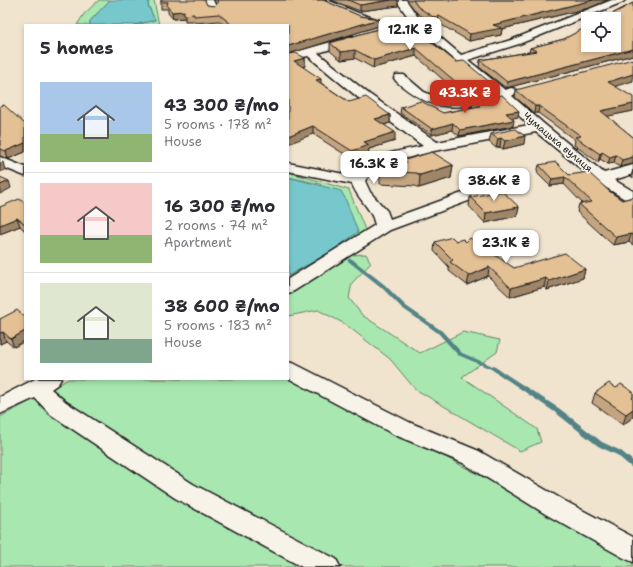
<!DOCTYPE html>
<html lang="en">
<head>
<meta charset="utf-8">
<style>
	body { margin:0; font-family:"Shantell Sans",sans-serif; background:#f2f2f3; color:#2b2b33; height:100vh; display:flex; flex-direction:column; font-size:15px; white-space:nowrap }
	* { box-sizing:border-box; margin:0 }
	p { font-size:13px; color:#7c7c81 }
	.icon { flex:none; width:22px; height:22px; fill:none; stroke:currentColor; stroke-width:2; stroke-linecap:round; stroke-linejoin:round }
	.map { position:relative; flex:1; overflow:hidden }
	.side { position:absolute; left:24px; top:24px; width:265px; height:356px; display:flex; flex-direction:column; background:#fff; border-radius:0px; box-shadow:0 2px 6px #0003 }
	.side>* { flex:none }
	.controls { position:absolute; left:581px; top:12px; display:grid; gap:8px }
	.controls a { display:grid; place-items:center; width:40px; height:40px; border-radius:0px; background:#fff; box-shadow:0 2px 6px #0003; font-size:20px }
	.price { position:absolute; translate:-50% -34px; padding:0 9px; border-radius:8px; background:#fff; color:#222; font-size:13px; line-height:26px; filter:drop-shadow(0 1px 2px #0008) }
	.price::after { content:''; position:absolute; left:50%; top:24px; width:12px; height:9px; margin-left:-6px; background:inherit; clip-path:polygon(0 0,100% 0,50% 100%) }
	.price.selected { background:#c8321e; color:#fff }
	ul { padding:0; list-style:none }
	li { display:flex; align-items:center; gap:12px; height:100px; padding:0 16px }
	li+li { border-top:1px solid #e1e1e2 }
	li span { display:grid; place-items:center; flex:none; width:112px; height:80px; border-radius:0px; color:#555 }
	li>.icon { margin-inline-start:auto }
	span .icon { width:48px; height:48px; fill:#fffc; stroke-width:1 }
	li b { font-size:17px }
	h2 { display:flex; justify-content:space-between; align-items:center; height:48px; padding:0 16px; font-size:17px }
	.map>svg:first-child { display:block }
	.green { fill:#a8e7af; stroke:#628266 }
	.water { fill:#77c8cd; stroke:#538386 }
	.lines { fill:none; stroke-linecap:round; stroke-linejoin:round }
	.stream { fill:#538386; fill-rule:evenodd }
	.minor-casing { stroke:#1c1c1c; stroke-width:3 }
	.minor { fill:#f7f3e8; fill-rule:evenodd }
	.wall { fill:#c4a580; stroke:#1c1c1c }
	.shaded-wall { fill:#a08668; stroke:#1c1c1c }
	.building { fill:#e4c095; stroke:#1c1c1c }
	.labels { text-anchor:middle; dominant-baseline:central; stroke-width:3.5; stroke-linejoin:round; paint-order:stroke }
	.far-street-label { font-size:10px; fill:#1c1c1c; stroke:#f7f3e8 }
</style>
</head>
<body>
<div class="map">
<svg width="633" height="567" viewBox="0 0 633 567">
	<rect width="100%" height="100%" fill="#f1e4cf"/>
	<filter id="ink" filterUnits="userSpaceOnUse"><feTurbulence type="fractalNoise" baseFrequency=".025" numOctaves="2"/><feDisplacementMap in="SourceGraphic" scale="8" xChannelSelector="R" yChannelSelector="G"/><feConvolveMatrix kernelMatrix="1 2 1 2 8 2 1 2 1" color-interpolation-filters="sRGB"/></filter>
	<g filter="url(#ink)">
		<g class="green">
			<polygon points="99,0 110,0 90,21 90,25 77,25 84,14"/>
			<polygon points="149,0 154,0 159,25 135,25 155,20 148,5"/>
			<polygon points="288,172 349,190 366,232 288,281 288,276 332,251 358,231 320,184 288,177"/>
			<polygon points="366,254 371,263 352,283 349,298 362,315 420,353 463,332 500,340 497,352 462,377 537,429 541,442 520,451 415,389 390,359 345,324 318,310 288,316 288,296 352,255"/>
			<polygon points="288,373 633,557 633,567 0,567 0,417 42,395 68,379 288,379"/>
		</g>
		<g class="water">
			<polygon points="110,0 149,0 148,6 155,20 134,25 90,25 90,21"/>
			<polygon points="288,177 341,191 345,198 358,232 332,251 288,276"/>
		</g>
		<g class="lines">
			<polygon class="stream" points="348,259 352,259 385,285 406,306 442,331 462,353 495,367 560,409 602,442 621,451 633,461 633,468 631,467 617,455 598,446 556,413 491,369 458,355 438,333 402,308 381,287 348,261"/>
			<defs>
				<g id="minor">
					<polygon points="203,0 213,0 217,9 215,11 209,11"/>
					<path d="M 314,0 L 327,0 L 358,13 L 379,20 L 391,22 L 410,20 L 396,0 L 406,0 L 420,20 L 461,55 L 511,40 L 612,0 L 625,0 L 623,2 L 519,44 L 468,60 L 505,90 L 511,88 L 515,89 L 517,92 L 512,96 L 544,124 L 604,173 L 633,165 L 633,174 L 614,180 L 633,191 L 633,203 L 628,201 L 597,182 L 536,132 L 434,151 L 391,162 L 369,175 L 365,181 L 370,192 L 387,211 L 390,219 L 515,174 L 520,173 L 525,174 L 527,177 L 525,180 L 390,230 L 294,291 L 288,293 L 288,279 L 375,225 C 372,208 358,200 352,184 L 288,171 L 288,163 L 354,176 C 366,154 401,151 423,146 L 361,100 L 308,56 L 288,60 L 288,54 L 353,36 L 357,37 L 358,39 L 357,41 L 318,53 L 369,94 L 437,142 L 529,125 L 501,99 C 456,110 432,113 396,81 L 394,78 L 396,75 L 404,75 L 424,92 L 439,98 L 458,99 L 494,93 L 414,25 C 379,33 347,16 316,2 Z"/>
					<polygon points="0,157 25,167 25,176 0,166"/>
					<polygon points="288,362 295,364 411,423 479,451 565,501 633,537 633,562 624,558 547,515 463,463 395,435 288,378"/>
					<polygon points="35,379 61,379 58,384 51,389 66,402 193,484 336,559 340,567 302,567 175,498 50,414 35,398 0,414 0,397"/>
				</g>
			</defs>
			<use href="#minor" class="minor-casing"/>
			<use href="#minor" class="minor"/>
		</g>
		<g class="wall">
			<polygon points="161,0 214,6 216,4 214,0 323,0 360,16 379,19 379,26 288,54 288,25 224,25 219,21 195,23 195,21 185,21 185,18 173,19 168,13 168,9 161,9"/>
			<polygon points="331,0 398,0 398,6 360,11"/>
			<polygon points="407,0 608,0 589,8 502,29 501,35 469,41 438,23 433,24 417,13"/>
			<polygon points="633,3 633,55 506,88 479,67 480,60 529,52 530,48 564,39"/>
			<polygon points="395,24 491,92 463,97 416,56 373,68 355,58 341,60 330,51 330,43"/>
			<polygon points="288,54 305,58 305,66 302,67 321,83 349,102 390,115 390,123 384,125 395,141 369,149 368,154 352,159 313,134"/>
			<polygon points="615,86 633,111 607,116 633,137 620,167 614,163 608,164 600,159 598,162 574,145 575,140 538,113 534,113 515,97 516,90"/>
			<polygon points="473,100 519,111 518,117 511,118 513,126 459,136 452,130 432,135 400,113 401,107 443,113 473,107 472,107"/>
			<polygon points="0,106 25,124 25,152 8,159 0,156"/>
			<polygon points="491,134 524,144 503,149 500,147 496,148 489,142"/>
			<polygon points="405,160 453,165 451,178 419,188 415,186 380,184 380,171 405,162"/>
			<polygon points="539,165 569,175 609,191 622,200 633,197 633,245 629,242 613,245 577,212 579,204 583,204 564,184 550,186 537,173"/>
			<polygon points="633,170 633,178 631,176"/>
			<polygon points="470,197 519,207 517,216 485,223 469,206"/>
			<polygon points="25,203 25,231 20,226 0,234 0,207"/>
			<polygon points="456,241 466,242 514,268 585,269 583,278 547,290 544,287 510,297 488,276 467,285 449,271 449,267 434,251 435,242"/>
			<polygon points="25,317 25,341 14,347 6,341 0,344 0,319"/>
			<polygon points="616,388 633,392 633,417 623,425 592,403 595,393"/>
		</g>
		<g class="shaded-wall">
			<polygon points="391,0 398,0 398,6 360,11 360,5"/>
			<polygon points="593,0 608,0 589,8 502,29 501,35 469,41 470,34 493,25"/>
			<polygon points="184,11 185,18 173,19 172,12"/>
			<polygon points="439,16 438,23 433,24 433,17"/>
			<polygon points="379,19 379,26 288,54 288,46"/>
			<polygon points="416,48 416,56 373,68 374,60"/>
			<polygon points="633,49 633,55 506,88 507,82"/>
			<polygon points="355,50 355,58 341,60 341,52"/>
			<polygon points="305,58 305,66 294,69 294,61"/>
			<polygon points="633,74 633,81 606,89 608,82"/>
			<polygon points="321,79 321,87 316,80"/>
			<polygon points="492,84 491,92 463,97 464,89"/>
			<polygon points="633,104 633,111 599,118 601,111"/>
			<polygon points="535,106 539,106 538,113 534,113"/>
			<polygon points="519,111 518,117 505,120 506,113"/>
			<polygon points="390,115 390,123 375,128 375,119"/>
			<polygon points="514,120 513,126 459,136 460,130"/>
			<polygon points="453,123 452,130 432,135 432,129"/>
			<polygon points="313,126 313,134 288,144 288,136"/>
			<polygon points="395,132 395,141 369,149 368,154 352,159 352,151 364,142"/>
			<polygon points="525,136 524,144 503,149 505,141"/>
			<polygon points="501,138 500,147 496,148 498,139"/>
			<polygon points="25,143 25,152 8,159 6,151"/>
			<polygon points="602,152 600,159 598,162 600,154"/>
			<polygon points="616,155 614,163 608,164 610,157"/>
			<polygon points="633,157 633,164 620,167 622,160"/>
			<polygon points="3,162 5,170 0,172 0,163"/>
			<polygon points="453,165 451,178 419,188 420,175"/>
			<polygon points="565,177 564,184 550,186 552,179"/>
			<polygon points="9,181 11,188 0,194 0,185"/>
			<polygon points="519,207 517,216 485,223 486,213"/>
			<polygon points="17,218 20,226 0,234 0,225"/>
			<polygon points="631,234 629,242 613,245 616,237"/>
			<polygon points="489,267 488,276 467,285 469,276"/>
			<polygon points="585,269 583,278 547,290 549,281"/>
			<polygon points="546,278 544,287 510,297 511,288"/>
			<polygon points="25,331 25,341 14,347 11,339"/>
			<polygon points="3,332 6,341 0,344 0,333"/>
			<polygon points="633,409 633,417 623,425 626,414"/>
		</g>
		<g class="building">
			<polygon points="161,0 205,0 207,5 214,6 218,3 217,0 323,0 360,16 379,19 288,46 288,25 232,25 219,14 194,16 194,14 184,15 184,11 172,12 167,6 168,2 161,2"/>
			<polygon points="348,0 391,0 360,5"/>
			<polygon points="413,0 593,0 493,25 502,28 470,34 439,16 433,17 418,7"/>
			<polygon points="633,3 633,49 507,82 480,60 537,51 530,48 564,39 588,26 588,45 614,45 614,19 603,19"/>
			<polygon points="395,24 399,25 409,24 456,62 464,61 492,84 464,89 416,48 374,60 355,50 341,52 330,43"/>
			<polygon points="296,53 305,58 294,61 321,79 316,80 349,102 366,97 390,115 375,119 395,132 364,142 369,145 352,151 313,126 288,136 288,54"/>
			<polygon points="633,59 633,74 608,82 633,97 633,104 601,111 633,137 633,157 622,160 616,155 610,157 602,152 600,154 575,137 581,136 539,106 535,106 516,90"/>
			<polygon points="502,95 519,111 506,113 514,120 460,130 453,123 432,129 401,107 421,101 443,113 480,106 473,100"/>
			<polygon points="4,105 25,124 25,143 6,151 0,149 0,106"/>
			<polygon points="515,129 525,136 505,141 501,138 498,139 491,134"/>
			<polygon points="432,152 453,165 420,175 416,173 380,171 407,162 405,160"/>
			<polygon points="556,162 569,175 588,172 609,191 622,200 633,197 633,235 631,234 616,237 579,204 592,202 565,177 552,179 539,165"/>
			<polygon points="0,177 9,181 0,185"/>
			<polygon points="502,191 519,207 486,213 470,197"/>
			<polygon points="19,199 25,203 25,224 17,218 0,225 0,207"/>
			<polygon points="452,237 456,241 463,239 466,242 470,238 514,268 565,253 585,269 549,281 546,278 511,288 489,267 469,276 450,262 453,260 435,242"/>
			<polygon points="17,310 25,317 25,331 11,339 3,332 0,333 0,319"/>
			<polygon points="609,383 616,388 621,384 633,392 633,397 632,398 633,399 633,409 626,414 595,393"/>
		</g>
	</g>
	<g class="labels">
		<g class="far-street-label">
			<text transform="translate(558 142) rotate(40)">Чумацька вулиця</text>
		</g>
	</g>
</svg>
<div class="controls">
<a><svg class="icon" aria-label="locate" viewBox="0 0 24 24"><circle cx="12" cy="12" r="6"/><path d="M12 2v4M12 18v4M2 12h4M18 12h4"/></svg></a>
</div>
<b class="price" style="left:410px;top:51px">12.1K ₴</b>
<b class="price selected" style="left:465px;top:114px">43.3K ₴</b>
<b class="price" style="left:374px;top:185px">16.3K ₴</b>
<b class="price" style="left:494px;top:202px">38.6K ₴</b>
<b class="price" style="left:506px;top:264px">23.1K ₴</b>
<section class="side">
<h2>5 homes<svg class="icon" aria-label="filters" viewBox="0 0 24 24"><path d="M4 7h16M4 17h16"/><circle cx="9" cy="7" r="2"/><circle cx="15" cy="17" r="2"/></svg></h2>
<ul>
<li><span style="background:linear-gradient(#a9c7e8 65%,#8fb573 0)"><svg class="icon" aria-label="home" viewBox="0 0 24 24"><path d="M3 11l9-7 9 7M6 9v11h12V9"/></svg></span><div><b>43 300 ₴/mo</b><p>5 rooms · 178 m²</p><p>House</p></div></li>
<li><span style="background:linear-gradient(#f6c9c9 65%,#8fb573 0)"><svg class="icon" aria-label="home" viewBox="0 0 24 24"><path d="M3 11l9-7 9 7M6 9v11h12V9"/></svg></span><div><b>16 300 ₴/mo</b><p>2 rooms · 74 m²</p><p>Apartment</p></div></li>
<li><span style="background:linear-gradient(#dfe7d0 70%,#7fa58c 0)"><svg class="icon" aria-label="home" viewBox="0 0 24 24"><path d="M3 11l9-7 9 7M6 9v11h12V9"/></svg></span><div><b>38 600 ₴/mo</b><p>5 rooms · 183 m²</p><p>House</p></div></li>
</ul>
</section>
</div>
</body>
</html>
